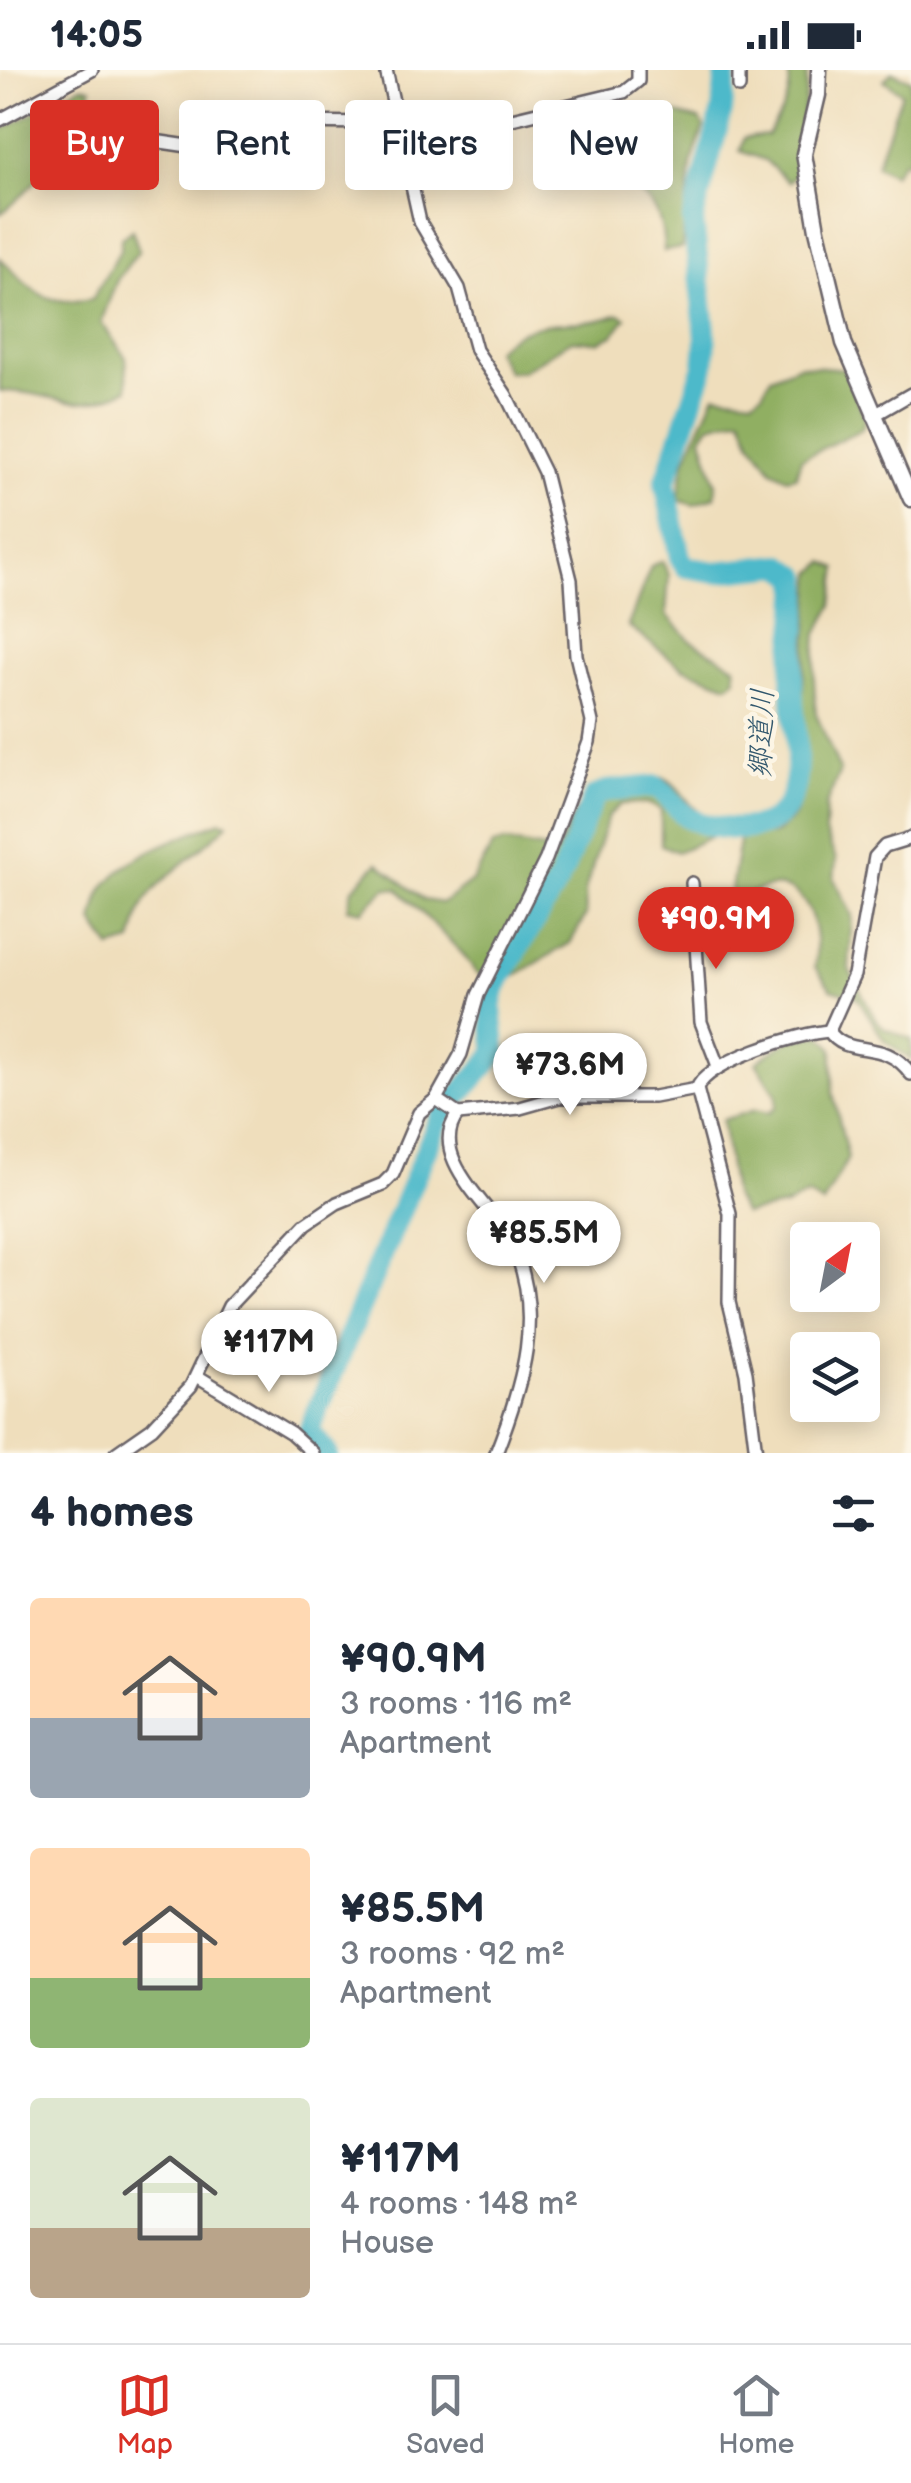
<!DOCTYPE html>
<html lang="en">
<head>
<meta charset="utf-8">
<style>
	body { margin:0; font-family:"Balsamiq Sans","Klee One",sans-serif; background:#f2f2f3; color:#1f2937; height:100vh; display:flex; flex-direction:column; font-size:38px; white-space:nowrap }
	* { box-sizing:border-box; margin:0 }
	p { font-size:32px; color:#747a83 }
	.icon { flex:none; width:55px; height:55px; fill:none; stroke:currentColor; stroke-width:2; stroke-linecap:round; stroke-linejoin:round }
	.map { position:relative; height:1383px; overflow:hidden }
	.drawer { display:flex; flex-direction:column; background:#fff; flex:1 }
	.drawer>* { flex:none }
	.banner { position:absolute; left:30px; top:30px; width:852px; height:90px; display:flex; gap:20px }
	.needle { width:65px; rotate:32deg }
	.tools { position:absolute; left:790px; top:1152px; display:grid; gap:20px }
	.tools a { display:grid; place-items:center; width:90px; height:90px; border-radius:10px; background:#fff; box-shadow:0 5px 25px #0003; font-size:50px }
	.price { position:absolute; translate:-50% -85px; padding:0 22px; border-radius:35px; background:#fff; color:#222; font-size:32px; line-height:65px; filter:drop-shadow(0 2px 5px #0008) }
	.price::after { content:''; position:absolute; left:50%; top:60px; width:30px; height:22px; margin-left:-15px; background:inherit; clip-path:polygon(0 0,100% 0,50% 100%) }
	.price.active { background:#d93025; color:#fff }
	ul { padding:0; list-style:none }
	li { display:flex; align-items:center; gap:30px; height:250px; padding:0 30px }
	li span { display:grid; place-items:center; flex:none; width:280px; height:200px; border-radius:10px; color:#555 }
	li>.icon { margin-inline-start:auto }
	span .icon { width:120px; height:120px; fill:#fffc; stroke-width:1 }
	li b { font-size:42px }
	h2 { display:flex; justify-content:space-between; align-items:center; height:120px; padding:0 30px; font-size:42px }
	.chip { padding:0 35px; border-radius:10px; background:#fff; box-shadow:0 5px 25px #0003; font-size:35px; line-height:90px }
	.chip.active { background:#d93025; color:#fff }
	.status { display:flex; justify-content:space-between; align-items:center; height:70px; padding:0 50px; background:#fff; direction:ltr }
	.status svg { height:28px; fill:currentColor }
	.menu { display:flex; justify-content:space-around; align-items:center; height:140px; border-top:2px solid #e0e1e3; background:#fff; font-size:28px; color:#747a83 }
	.menu a { display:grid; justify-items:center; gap:5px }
	.menu .active { color:#d93025 }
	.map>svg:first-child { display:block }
	.forest { fill:#90af62; stroke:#59684e; stroke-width:2.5 }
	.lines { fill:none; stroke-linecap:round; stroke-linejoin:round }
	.river { stroke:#4eb9ca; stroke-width:22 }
	.minor-casing { stroke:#6a6468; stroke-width:16 }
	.tertiary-casing { stroke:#6a6468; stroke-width:19 }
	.minor { stroke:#fff; stroke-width:11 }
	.tertiary { stroke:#fff; stroke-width:14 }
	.labels { text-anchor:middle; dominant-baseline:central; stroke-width:9; stroke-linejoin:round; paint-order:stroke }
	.water-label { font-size:30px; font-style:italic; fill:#31576d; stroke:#fcf5e5 }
</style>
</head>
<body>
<div class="status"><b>14:05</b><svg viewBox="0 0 49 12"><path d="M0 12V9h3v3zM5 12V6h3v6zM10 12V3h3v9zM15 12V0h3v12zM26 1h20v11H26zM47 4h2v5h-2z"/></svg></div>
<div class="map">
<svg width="911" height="1383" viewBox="0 0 911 1383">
	<rect width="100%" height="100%" fill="#fcf5e5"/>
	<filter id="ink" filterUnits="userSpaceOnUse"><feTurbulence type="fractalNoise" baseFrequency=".01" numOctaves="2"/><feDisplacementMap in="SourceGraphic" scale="20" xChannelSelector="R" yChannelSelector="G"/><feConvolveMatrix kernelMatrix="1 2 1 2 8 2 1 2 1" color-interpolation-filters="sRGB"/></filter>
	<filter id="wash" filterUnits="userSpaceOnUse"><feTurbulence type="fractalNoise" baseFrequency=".0048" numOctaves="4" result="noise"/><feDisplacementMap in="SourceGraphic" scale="40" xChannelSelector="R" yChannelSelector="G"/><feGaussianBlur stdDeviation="2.25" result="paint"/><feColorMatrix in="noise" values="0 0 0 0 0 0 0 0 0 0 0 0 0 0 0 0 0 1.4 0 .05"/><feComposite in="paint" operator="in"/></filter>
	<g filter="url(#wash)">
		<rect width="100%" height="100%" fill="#efdebc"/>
		<g class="forest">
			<path d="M 787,0 L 807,0 C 808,35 798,68 797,103 L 788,112 L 765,90 L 740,81 L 744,68 L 768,65 C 780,46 796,23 787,0 Z"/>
			<polygon points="892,2 911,10 911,95 904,90 893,104 876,95 902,23 884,10"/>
			<path d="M 81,16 L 91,18 L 88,42 L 93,76 C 81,93 59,92 43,105 C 27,117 18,133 0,144 L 0,61 Z"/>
			<path d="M 655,39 L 700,50 L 704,57 L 691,94 L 682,178 L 664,181 C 662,114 628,128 596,90 L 612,68 L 637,60 Z"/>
			<path d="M 132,160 L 139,180 L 117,210 L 101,252 L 126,288 L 128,319 C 69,347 59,321 0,321 L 0,188 C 33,221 43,237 92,229 L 121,179 L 121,168 Z"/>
			<path d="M 619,244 L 626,248 L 613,265 L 598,272 L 572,270 L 522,301 L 508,302 L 495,280 C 536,239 578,262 619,244 Z"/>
			<polygon points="799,295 845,299 865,348 862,359 801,389 796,406 787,408 772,400 751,371 742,347 710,355 702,367 716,414 715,427 693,435 678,430 685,390 715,324 753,329 762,323 771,307"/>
			<polygon points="662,491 669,505 666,544 690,570 735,596 736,609 728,615 683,598 628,556 651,496"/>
			<path d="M 825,492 L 838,498 L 833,535 L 817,564 L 814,609 L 816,644 L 840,701 L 826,735 L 825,763 L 836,789 L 834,809 L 852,845 L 849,899 L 875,948 L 885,959 L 911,969 L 911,990 L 884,970 L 857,927 L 831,919 L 815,897 C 823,841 796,791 737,831 L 730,825 L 740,765 L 775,764 L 793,748 L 802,726 L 800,645 L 813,503 Z"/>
			<path d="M 663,707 C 684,717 688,742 712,748 L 717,764 L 677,782 L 661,775 L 661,740 L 647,733 L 621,734 L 608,746 L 585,821 L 586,845 L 570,873 L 508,910 L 476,903 L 462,883 L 398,819 L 386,818 L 362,841 L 348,838 L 352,819 L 378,793 L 424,830 L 443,833 L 472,811 L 493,775 L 505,772 L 557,781 C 583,715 596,715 663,707 Z"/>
			<path d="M 221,751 L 228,753 C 206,779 152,811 141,840 C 137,850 135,862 132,872 L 111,878 L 93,852 C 96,841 98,824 106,815 C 132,782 183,767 221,751 Z"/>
			<polygon points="822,965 833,979 833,1023 848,1088 823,1134 807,1125 785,1136 744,1144 733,1125 722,1050 755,1040 769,1043 776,1037 776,1024 756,992 791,969"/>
		</g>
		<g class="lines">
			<path class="river" d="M 327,1383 L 309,1361 L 319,1336 L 440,1047 L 496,983 L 491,938 L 496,916 L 560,808 L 594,727 L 606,721 L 656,716 C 669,725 676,740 689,748 C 708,758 728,760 749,758 C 817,751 793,663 792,615 C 791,579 801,543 799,507 L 782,495 L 716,502 L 686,497 L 680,488 L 665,413 L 704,296 L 706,269 L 693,149 L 722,41 L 726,0"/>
		</g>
	</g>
	<g filter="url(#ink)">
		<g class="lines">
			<defs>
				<g id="minor">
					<polyline points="739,17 739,0"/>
					<polyline points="0,50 92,0"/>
					<polyline points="104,81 161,72 222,81 231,79 249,61 269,52 384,53 437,67 624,22 638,11 638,0"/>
					<polyline points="873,346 911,324"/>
					<path d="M 911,768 L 885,776 L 875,787 L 854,905 L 829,961 C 848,990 884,966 911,1004"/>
					<polyline points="692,813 701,952 718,996"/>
					<polyline points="436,1029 458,1044 520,1038 559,1027 654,1027 697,1019"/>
					<path d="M 458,1044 C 425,1087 494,1138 511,1172 C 546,1242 522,1316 496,1383"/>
					<polyline points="197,1306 291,1363 313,1383"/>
					<polyline points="116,1383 152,1358 191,1316 229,1236 306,1154 337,1133 383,1114 393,1104 419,1043 436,1029 461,984 478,925 546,789 589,672 592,652 576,585 571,510 544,402 506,325 476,280 459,218 420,152 386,0"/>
					<path d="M 756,1383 L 746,1303 L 729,1232 L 730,1144 L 697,1019 C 706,991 800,963 829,961"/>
				</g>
				<polyline id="tertiary" points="819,0 818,25 804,84 817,160 844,273 911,429"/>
			</defs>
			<use href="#minor" class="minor-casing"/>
			<use href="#tertiary" class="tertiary-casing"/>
			<use href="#minor" class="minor"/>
			<use href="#tertiary" class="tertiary"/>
		</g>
	</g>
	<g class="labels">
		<g class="water-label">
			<text transform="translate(762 663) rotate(-88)">郷道川</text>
		</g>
	</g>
</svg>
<div class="tools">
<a><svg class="needle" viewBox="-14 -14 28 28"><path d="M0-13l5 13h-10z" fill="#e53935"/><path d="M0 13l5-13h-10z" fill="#747a83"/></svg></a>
<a><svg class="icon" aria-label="layers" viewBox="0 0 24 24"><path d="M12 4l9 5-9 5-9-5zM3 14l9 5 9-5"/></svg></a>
</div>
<b class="price active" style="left:716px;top:902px">¥90.9M</b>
<b class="price" style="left:570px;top:1048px">¥73.6M</b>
<b class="price" style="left:544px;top:1216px">¥85.5M</b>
<b class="price" style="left:269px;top:1325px">¥117M</b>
<div class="banner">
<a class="chip active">Buy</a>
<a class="chip">Rent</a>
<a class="chip">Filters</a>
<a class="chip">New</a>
</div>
</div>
<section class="drawer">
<h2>4 homes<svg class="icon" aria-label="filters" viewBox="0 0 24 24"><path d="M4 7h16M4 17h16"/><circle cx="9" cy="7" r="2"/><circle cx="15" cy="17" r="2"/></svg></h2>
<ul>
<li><span style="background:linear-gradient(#ffd9b3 60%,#9aa5b1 0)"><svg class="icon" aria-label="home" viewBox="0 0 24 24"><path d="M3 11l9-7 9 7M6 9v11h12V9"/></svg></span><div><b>¥90.9M</b><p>3 rooms · 116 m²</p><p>Apartment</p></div></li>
<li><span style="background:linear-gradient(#ffd9b3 65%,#8fb573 0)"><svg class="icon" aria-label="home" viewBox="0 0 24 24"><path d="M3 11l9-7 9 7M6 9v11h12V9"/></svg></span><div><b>¥85.5M</b><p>3 rooms · 92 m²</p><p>Apartment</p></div></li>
<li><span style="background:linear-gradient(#dfe7d0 65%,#b9a48a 0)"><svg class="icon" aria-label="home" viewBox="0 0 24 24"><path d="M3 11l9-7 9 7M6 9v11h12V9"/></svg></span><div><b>¥117M</b><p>4 rooms · 148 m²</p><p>House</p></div></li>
</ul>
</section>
<nav class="menu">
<a class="active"><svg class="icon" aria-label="map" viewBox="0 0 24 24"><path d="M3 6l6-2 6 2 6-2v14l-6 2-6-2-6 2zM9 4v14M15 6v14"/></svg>Map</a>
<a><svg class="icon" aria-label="saved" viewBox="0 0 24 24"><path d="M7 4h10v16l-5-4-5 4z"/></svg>Saved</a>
<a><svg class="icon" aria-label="home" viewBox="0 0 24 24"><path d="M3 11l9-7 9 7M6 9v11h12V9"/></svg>Home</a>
</nav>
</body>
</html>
